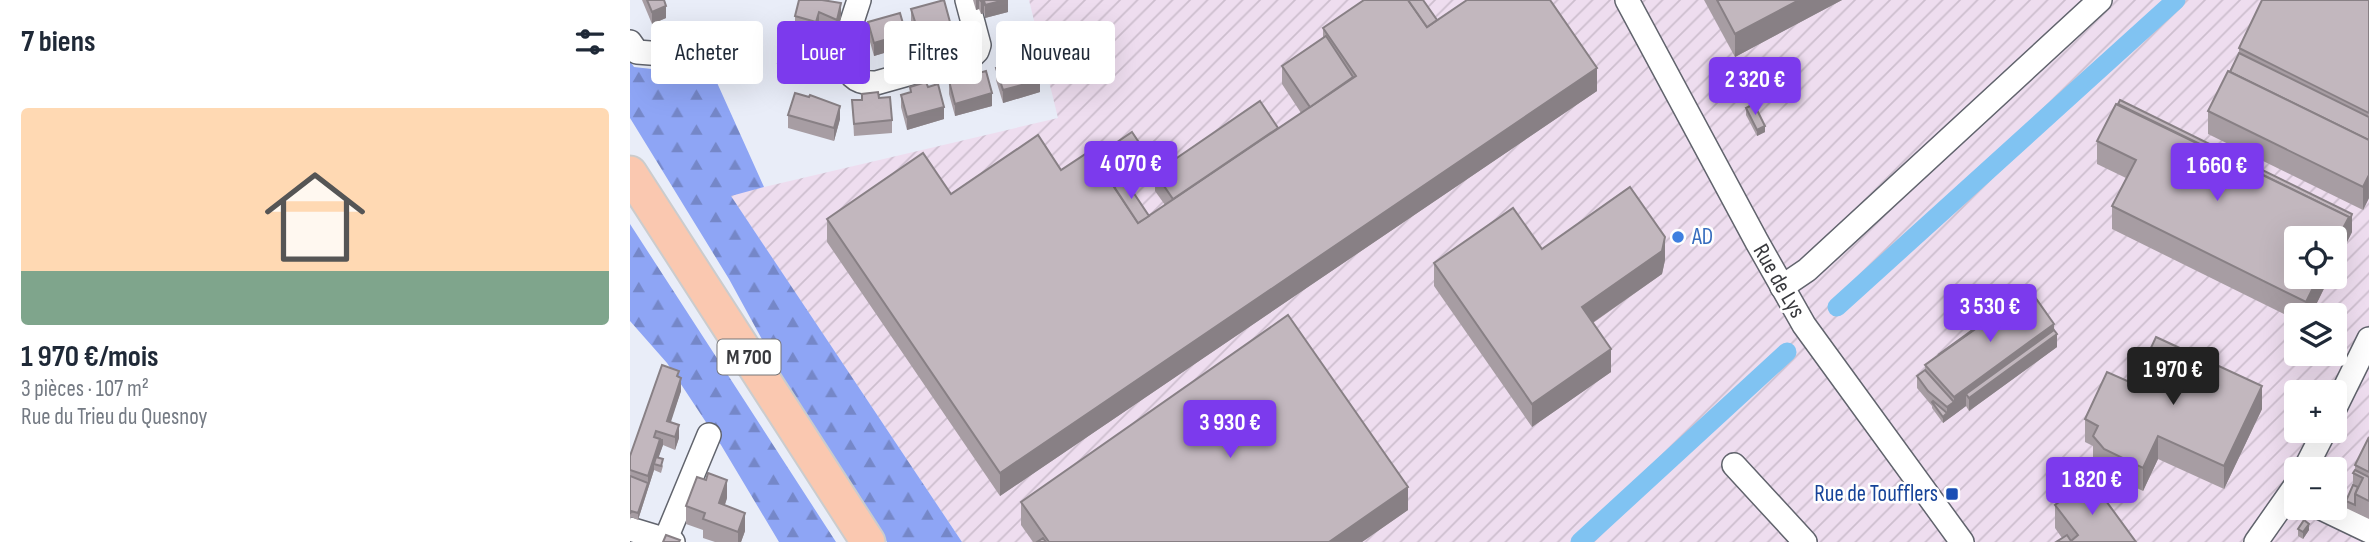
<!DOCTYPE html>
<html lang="fr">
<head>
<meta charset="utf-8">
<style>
	body { margin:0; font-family:"Sofia Sans Condensed",sans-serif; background:#f6f6f7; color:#1f2937; height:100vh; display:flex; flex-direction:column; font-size:26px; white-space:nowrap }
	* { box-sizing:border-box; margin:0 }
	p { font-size:23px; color:#747a83 }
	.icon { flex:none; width:38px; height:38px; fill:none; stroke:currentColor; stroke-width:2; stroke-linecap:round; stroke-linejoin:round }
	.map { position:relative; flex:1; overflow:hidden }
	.sheet { display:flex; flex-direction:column; background:#fff; width:630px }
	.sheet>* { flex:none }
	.banner { position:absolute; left:21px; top:21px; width:665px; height:63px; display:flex; gap:14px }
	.tools { position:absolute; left:1654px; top:226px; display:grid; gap:14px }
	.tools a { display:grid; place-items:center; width:63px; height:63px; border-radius:7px; background:#fff; box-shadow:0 7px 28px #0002; font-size:35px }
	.price { position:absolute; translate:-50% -60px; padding:0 16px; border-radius:7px; background:#7c3aed; color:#fff; font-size:23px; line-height:46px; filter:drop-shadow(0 2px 4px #0008) }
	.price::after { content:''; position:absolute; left:50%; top:42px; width:21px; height:16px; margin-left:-10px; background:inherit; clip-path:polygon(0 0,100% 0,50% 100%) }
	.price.active { background:#222; color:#fff }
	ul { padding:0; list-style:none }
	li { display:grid; align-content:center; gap:14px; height:371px; padding:0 21px }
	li+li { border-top:2px solid #e0e1e3 }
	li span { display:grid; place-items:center; height:217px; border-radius:7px; color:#555 }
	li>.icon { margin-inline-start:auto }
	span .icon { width:126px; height:126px; fill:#fffc; stroke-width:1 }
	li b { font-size:30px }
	h2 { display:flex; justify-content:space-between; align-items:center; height:84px; padding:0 21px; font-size:30px }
	.tag { padding:0 24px; border-radius:7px; background:#fff; box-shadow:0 7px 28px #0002; font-size:24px; line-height:63px }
	.tag.active { background:#7c3aed; color:#fff }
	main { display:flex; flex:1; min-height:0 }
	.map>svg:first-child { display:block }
	.industrial { fill:url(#industrial-furrows); fill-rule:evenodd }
	.forest { fill:url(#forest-firs) }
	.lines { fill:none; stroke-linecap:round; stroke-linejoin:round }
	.canal { stroke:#80c3f2; stroke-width:19 }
	.minor-casing { stroke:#61646d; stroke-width:26 }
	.highway-casing { stroke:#cbcccd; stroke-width:37 }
	.minor { stroke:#fff; stroke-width:23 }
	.highway { stroke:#fac8b0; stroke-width:33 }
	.wall { fill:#a79da3 }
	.shaded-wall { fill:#888085 }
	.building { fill:#c2b7be; stroke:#888085; stroke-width:2 }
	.shop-dot { fill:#3f7fe0; stroke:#fff; stroke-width:2.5 }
	.transit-dot { fill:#1a4fb4; stroke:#fff; stroke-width:2.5 }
	.labels { text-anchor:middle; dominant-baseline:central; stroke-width:5; stroke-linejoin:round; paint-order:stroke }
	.shield { fill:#fff; stroke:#747477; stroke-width:2 }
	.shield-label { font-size:21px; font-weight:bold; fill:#38393d }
	.shop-label { font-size:23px; fill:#366cbe; stroke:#fff; text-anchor:start }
	.street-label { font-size:23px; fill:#38393d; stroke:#fff }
	.transit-label { font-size:23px; fill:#164399; stroke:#fff; text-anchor:end }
</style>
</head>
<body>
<main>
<section class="sheet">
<h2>7 biens<svg class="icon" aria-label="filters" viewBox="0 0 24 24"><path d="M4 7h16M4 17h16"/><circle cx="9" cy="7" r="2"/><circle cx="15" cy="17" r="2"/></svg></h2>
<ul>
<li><span style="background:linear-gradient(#ffd9b3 75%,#7fa58c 0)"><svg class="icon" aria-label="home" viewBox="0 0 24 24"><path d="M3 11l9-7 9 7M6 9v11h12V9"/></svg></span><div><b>1 970 €/mois</b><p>3 pièces · 107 m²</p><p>Rue du Trieu du Quesnoy</p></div></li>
</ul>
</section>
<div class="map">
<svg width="1739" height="542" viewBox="0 0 1739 542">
	<defs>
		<pattern id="industrial-furrows" width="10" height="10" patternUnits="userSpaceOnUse" patternTransform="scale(1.75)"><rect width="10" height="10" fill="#eeddef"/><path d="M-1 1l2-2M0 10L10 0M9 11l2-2" fill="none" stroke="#cdbece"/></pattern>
		<pattern id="forest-firs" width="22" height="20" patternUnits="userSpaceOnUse" patternTransform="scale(1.75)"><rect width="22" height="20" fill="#8ea5f5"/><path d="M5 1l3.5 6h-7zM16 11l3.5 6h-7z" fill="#7587c8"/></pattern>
	</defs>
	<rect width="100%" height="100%" fill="#e9edf8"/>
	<path class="industrial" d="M 399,0 L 1739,0 L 1739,542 L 332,542 L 100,195 L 428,118 ZM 1666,238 L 1704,238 L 1704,276 L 1666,276 ZM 1666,315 L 1704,315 L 1704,354 L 1666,354 ZM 1666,392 L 1704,392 L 1704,430 L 1666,430 ZM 1666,469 L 1704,469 L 1704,508 L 1666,508 Z"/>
	<g class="forest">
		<polygon points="0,61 4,67 84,76 134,187 101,196 332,542 257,542 179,425 99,279 0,118"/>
		<polygon points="0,224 206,542 149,542 91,445 37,363 0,321"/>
	</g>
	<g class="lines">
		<g class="canal">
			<polyline points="1207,307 1546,0"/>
			<polyline points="950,542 1157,352"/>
		</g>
		<defs>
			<g id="minor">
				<path d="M 229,0 C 221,26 196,85 246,83 L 342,56 L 347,51 L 349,45 L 337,0"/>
				<polyline points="997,0 1127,242 1174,325 1332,542"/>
				<polyline points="0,42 7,52 33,54"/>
				<polyline points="1152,287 1177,270 1470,0"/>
				<polyline points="1704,410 1739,339"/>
				<polyline points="1104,465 1175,542"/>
				<polyline points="1675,469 1695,430"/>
				<polyline points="1691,508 1739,531"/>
				<polyline points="0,529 43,542"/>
				<polyline points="35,541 79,435"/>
				<polyline points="1626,542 1666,485"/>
			</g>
			<polyline id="highway" points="0,173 238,542"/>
		</defs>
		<use href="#minor" class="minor-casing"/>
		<use href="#highway" class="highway-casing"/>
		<use href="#minor" class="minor"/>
		<use href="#highway" class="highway"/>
	</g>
	<g class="wall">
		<polygon points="12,0 34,0 36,18 22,24"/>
		<polygon points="196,0 211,16 207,33 189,25 186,35 181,34 185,58 180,74 176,73 175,79 172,78 170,83 148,76 148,63 165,29 165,16"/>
		<polygon points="343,0 378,0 378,12 355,18 354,13 351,14 349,9 346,10"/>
		<polygon points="1074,0 1212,0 1105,57"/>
		<polygon points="1739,0 1739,198 1733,210 1578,134 1578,111 1609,53 1609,48"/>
		<polygon points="281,9 320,34 315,36 318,55 301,60 298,41 288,44 281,22"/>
		<polygon points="807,20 967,91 370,496 197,242 197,219 321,194 431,170 464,158 510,157 478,178 481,182 519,216 535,205 525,191 525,173 648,128 671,113 652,84 652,66 693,38 693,28"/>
		<polygon points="238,22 276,47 271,48 274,68 257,72 254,53 244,56 238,35"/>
		<polygon points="375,59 393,60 410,92 373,103 366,80 366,68 375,65"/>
		<polygon points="328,73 345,74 362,106 325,116 319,94 319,81 328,79"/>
		<polygon points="280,87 298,87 314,119 277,130 271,107 271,95 280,92"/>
		<polygon points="249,98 262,120 262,133 224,136 222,100"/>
		<polygon points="1116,108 1135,132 1127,136 1116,115"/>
		<polygon points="158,115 210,119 204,141 158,128"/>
		<polygon points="1467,141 1722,232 1681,315 1666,315 1666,320 1482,229 1482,206 1496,178 1467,164"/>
		<polygon points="1035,260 1032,274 963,323 981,372 902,427 804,286 804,263"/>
		<polygon points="1424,330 1427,347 1339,411 1336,406 1313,423 1302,408 1302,406 1287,388 1287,376 1295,370 1295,365 1308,356"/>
		<polygon points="49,377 51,391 40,422 49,438 45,450 33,445 28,458 33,466 31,473 24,470 8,520 1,517 0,520 0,456"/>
		<polygon points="1504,384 1632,409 1594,489 1528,459 1513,491 1474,472 1463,459 1463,446 1455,442 1455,419"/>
		<polygon points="1739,437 1739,519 1716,508 1716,501 1723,485 1723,473 1725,470 1725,465"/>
		<polygon points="97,498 95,505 115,531 111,542 85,542 73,538 73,530 56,524 56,506"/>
		<polygon points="391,502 778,510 732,542 403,542 391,525"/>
		<polygon points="1425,505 1506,542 1426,542 1432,538 1425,528"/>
		<polygon points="1668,529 1679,530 1673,539 1668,536"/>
	</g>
	<g class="shaded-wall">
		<polygon points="346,0 349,0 349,9 346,10"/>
		<polygon points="354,0 354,13 351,14 351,1"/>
		<polygon points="375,0 378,0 378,12 355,18 355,5"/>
		<polygon points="1169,0 1212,0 1105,57 1105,34"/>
		<polygon points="211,3 211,16 207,33 207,20"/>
		<polygon points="36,6 36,18 22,24 22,12"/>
		<polygon points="189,12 189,25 186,35 186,22"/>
		<polygon points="320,22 320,34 310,37 310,25"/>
		<polygon points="298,28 298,41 288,44 288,31"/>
		<polygon points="276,34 276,47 266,50 266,37"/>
		<polygon points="183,39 183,51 185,46 185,58 180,74 180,62"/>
		<polygon points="254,40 254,53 244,56 244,43"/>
		<polygon points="318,42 318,55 301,60 301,47"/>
		<polygon points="274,55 274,68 257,72 257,60"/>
		<polygon points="176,61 176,73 175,79 175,66"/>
		<polygon points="172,65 172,78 170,83 170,70"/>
		<polygon points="967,68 967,91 370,496 370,473"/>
		<polygon points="410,80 410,92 373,103 373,90"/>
		<polygon points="362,93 362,106 325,116 325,104"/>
		<polygon points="210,106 210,119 204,141 204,128"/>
		<polygon points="314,107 314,119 277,130 277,117"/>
		<polygon points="1135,126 1135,132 1127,136 1127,130"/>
		<polygon points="510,144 510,157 467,186 467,173"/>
		<polygon points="1739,175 1739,198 1733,210 1733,187"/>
		<polygon points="1722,214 1722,232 1704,268 1704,245 1719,217"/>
		<polygon points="1035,237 1035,260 1032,274 952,330 952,307"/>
		<polygon points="1689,276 1700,276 1681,315 1676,315 1676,302"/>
		<polygon points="1424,324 1424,337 1427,334 1427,347 1339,411 1339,398 1336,394 1336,406 1324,415 1324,397"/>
		<polygon points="981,349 981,372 902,427 902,404"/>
		<polygon points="51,378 51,391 37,434 37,421"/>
		<polygon points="1632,386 1632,409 1594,489 1594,466"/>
		<polygon points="1324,402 1324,415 1317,420 1317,407"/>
		<polygon points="1317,413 1317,420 1313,423 1313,417"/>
		<polygon points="49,425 49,438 45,450 45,437"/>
		<polygon points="1528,436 1528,459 1513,491 1513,468"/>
		<polygon points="30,439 33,439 33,445 26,465 24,464 24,470 8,520 8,513 18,483 18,476"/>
		<polygon points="97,480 97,498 89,521 89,503"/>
		<polygon points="778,487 778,510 732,542 699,542"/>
		<polygon points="115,513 115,531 111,542 108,542 108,532"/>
		<polygon points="1679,524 1679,530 1673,539 1673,532"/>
	</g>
	<g class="building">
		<polygon points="17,0 34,0 36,6 22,12"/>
		<polygon points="169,0 192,0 211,3 207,20 189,12 186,22 165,16"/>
		<polygon points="314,0 320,22 310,25 318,42 301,47 298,28 288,31 281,9"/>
		<polygon points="350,0 375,0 355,5 354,0 351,1"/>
		<polygon points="734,0 778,0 797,27 837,0 920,0 967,68 370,473 197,219 293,153 321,194 408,135 431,170 460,151 508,223 726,76 693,28"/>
		<polygon points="778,0 793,0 807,20 797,27"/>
		<polygon points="1087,0 1169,0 1105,34"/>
		<polygon points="1632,0 1739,0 1739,113 1609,48"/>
		<polygon points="270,13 276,34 266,37 274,55 257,60 254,40 244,43 238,22"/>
		<polygon points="159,27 181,34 180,38 183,39 181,45 185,46 180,62 176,61 175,66 172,65 170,70 148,63"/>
		<polygon points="696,36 723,77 680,107 652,66"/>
		<polygon points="1609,53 1739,117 1739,140 1600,72"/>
		<polygon points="391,55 393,60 403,57 410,80 373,90 366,68 377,65 375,59"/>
		<polygon points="344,68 345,74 356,71 362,93 325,104 319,81 329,78 328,73"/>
		<polygon points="1598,71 1739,140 1739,175 1733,187 1578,111"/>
		<polygon points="296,82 298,87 308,84 314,107 277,117 271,95 281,92 280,87"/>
		<polygon points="248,92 249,98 260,97 262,120 224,124 222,100 232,100 232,94"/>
		<polygon points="165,93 179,97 180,95 210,106 204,128 158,115"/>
		<polygon points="1490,100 1722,214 1719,222 1719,217 1488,104"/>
		<polygon points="630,101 648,128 543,199 525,173"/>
		<polygon points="1124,104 1135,126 1127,130 1116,108"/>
		<polygon points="1486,104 1719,217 1704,245 1704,238 1666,238 1666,276 1689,276 1676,302 1482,206 1506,160 1467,141"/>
		<polygon points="502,132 510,144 472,170 464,158"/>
		<polygon points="495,180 519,216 508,223 481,182 483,181 486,186"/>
		<polygon points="1000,187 1035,237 1032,251 952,307 981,349 902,404 804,263 883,208 912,249"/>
		<polygon points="1400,290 1424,324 1324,397 1295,365"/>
		<polygon points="1396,291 1397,292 1308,355"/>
		<polygon points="658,315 778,487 699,542 419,542 391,502"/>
		<polygon points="1424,330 1427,334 1339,398 1336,394"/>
		<polygon points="1526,337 1632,386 1594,466 1528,436 1513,468 1474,449 1463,436 1468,426 1455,419 1477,372 1504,384"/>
		<polygon points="32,365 49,371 47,376 51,378 37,421 49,425 45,437 26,431 24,437 30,439 18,476 0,470 0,456"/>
		<polygon points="1295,370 1324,402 1317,407 1298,391 1287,376"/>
		<polygon points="1303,401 1317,413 1313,417 1302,402"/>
		<polygon points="1739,437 1739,472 1725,465"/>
		<polygon points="26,457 33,459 31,466 24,464"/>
		<polygon points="1725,470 1739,477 1739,501 1725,494 1733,478 1723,473"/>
		<polygon points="78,473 97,480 89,503 115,513 108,532 73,519 75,513 56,506 67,477 76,480"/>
		<polygon points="0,476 18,483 8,513 1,511 0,514"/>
		<polygon points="1460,479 1506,542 1426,542 1437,535 1441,541 1448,535 1425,505"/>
		<polygon points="1723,485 1728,487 1725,494 1725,505 1716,501"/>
		<polygon points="1674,520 1679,524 1673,532 1668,529"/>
		<polygon points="36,535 50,540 49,542 33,542"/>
		<polygon points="413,538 416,542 407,542"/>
	</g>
	<circle class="shop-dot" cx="1048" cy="237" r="7"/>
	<rect class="transit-dot" x="1315" y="487" width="14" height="14" rx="3.5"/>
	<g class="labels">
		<rect class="shield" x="87.5" y="339.5" width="63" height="35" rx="5"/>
		<g class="shield-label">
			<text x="119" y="357">M 700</text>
		</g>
		<g class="shop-label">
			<text x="1062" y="237">AD</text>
		</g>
		<g class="street-label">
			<text transform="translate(1149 281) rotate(60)">Rue de Lys</text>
		</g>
		<g class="transit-label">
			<text x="1308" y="494">Rue de Toufflers</text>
		</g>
	</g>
</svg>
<div class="tools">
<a><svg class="icon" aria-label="locate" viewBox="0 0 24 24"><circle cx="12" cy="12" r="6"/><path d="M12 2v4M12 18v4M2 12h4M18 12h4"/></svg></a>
<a><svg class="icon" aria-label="layers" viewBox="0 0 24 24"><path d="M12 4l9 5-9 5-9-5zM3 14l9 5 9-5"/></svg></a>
<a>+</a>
<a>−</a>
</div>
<b class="price" style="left:1125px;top:117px">2 320 €</b>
<b class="price" style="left:501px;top:201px">4 070 €</b>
<b class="price" style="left:1587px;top:203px">1 660 €</b>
<b class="price" style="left:1360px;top:344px">3 530 €</b>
<b class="price active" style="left:1543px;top:407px">1 970 €</b>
<b class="price" style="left:600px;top:460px">3 930 €</b>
<b class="price" style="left:1462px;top:517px">1 820 €</b>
<div class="banner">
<a class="tag">Acheter</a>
<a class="tag active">Louer</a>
<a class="tag">Filtres</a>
<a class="tag">Nouveau</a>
</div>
</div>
</main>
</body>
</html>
